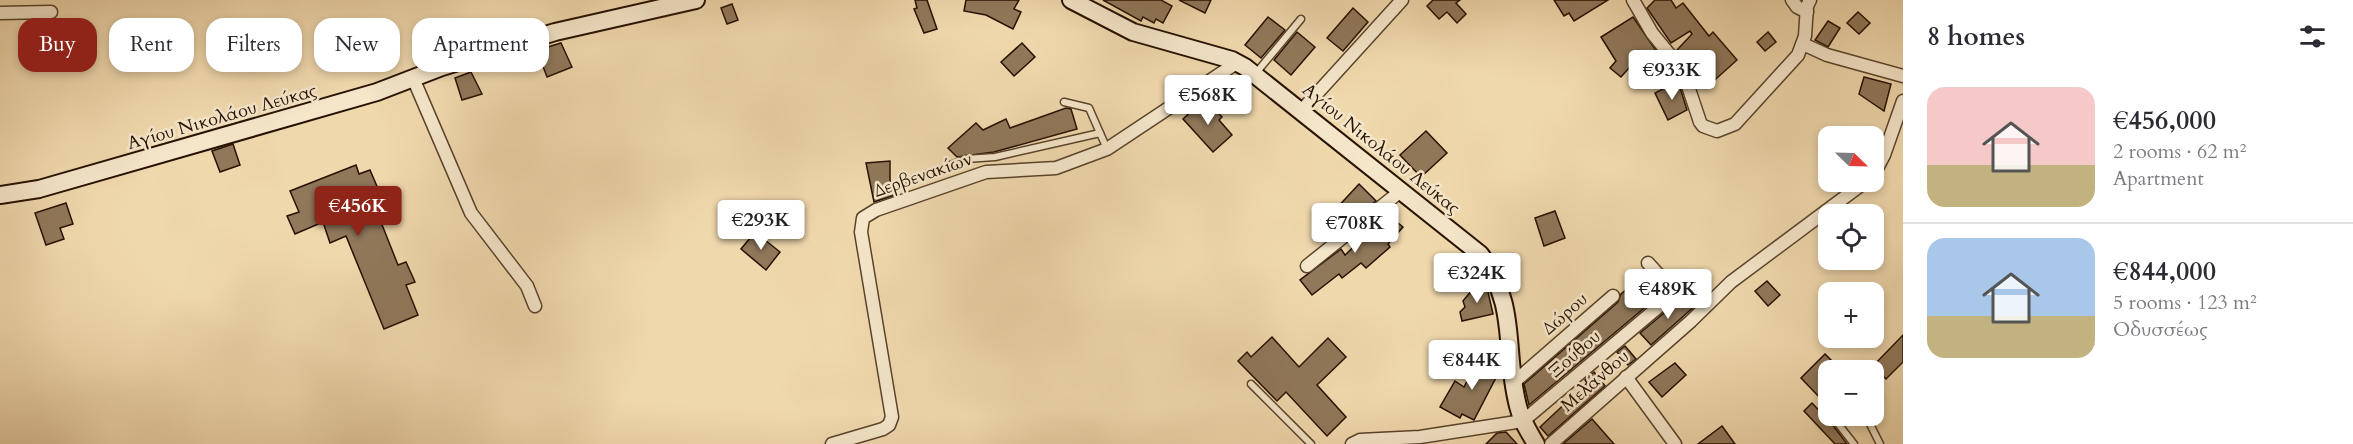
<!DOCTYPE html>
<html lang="en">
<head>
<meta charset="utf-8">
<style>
	body { margin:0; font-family:Cardo,serif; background:#f7f7f7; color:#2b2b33; height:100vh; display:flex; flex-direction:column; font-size:22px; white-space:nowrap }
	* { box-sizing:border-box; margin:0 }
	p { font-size:20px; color:#7c7c81 }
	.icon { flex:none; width:33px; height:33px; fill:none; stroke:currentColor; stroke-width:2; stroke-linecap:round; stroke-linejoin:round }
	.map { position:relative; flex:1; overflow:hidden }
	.sheet { display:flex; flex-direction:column; background:#fff; width:450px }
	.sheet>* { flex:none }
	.banner { position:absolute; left:18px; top:18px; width:570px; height:54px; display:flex; gap:12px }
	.needle { width:39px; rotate:113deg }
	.buttons { position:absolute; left:1818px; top:126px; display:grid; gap:12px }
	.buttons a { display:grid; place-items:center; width:66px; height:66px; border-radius:12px; background:#fff; box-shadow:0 3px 9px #0003; font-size:30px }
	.price { position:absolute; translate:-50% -51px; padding:0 14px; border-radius:6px; background:#fff; color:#222; font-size:20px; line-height:39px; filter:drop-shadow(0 2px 3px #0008) }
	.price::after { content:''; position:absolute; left:50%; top:36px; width:18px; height:14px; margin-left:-9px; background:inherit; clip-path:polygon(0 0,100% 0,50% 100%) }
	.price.on { background:#8f2418; color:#fff }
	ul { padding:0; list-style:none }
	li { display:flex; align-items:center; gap:18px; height:150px; padding:0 24px }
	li+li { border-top:2px solid #e1e1e2 }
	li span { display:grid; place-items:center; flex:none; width:168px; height:120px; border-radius:18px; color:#555 }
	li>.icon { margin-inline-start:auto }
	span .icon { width:72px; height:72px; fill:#fffc; stroke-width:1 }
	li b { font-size:26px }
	h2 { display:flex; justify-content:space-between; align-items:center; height:72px; padding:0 24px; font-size:26px }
	.pill { padding:0 21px; border-radius:18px; background:#fff; box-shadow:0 3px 9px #0003; font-size:21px; line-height:54px }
	.pill.on { background:#8f2418; color:#fff }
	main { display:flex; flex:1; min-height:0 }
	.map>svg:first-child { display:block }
	.building { fill:#90785a; stroke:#271100; stroke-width:1.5 }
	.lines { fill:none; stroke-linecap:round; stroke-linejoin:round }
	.service-casing { stroke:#59432b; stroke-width:9 }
	.minor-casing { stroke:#59432b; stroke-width:15 }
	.secondary-casing { stroke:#271100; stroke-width:20 }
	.service { stroke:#f5e6ca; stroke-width:6 }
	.minor { stroke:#f5e6ca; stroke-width:12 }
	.secondary { stroke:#f5e6ca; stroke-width:16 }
	.labels { text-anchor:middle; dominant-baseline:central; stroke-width:5; stroke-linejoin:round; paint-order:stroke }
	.street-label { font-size:18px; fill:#271100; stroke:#f5e6ca }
</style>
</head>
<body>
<main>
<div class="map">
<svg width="1903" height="444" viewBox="0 0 1903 444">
	<rect width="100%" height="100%" fill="#f0d8ad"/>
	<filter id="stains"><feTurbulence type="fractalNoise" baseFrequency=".00333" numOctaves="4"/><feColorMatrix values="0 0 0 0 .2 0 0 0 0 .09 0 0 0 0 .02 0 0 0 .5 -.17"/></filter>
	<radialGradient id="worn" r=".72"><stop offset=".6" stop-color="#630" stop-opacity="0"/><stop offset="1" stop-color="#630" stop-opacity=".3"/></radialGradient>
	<g class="building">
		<polygon points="915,0 927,0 937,29 924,33 914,9 917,8"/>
		<polygon points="966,0 1019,0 1014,9 1021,12 1013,29 986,15 964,11"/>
		<polygon points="1103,0 1161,0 1172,6 1163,23 1156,19 1154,23 1143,17 1141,21"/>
		<polygon points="1179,0 1211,0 1205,13"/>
		<polygon points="1433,0 1460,0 1456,3 1466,14 1457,23 1447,12 1439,19 1427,6"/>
		<polygon points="1554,0 1608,0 1574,21 1569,13 1564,16"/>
		<polygon points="1655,0 1671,0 1676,8 1683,3 1709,36 1713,32 1737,60 1708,86 1677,50 1692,34 1690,31 1671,43 1647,8"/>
		<polygon points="732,4 738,20 727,24 721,8"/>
		<polygon points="1353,8 1368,22 1343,51 1327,38"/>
		<polygon points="1858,12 1870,23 1859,34 1847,23"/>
		<polygon points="1268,17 1285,30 1261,58 1245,45"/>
		<polygon points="1633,17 1657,52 1640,64 1637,59 1621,77 1610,68 1616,61 1601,37"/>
		<polygon points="1828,21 1840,28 1828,47 1815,40"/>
		<polygon points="1297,32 1315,47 1291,75 1274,60"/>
		<polygon points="1768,32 1776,42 1765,51 1757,42"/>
		<polygon points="561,43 572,67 547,77 541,61 532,67 525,54"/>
		<polygon points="1022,43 1035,57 1014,76 1001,62"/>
		<polygon points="471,72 482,94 462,100 455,78"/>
		<polygon points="1864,77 1891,84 1884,111 1859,94"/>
		<polygon points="1678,81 1687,110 1668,120 1655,93"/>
		<polygon points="1201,102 1207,108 1211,105 1222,117 1219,120 1232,135 1213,152 1183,119"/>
		<polygon points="1066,108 1071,109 1077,129 994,152 957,157 948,148 976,123 983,130 1006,119 1010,128"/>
		<polygon points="1426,131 1447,153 1421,177 1400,155"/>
		<polygon points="233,144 240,165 220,172 212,151"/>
		<polygon points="890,161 890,180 895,195 874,202 866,163"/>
		<polygon points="356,165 359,174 370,170 382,198 373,202 398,265 406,262 415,282 406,285 418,315 384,329 346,236 330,243 323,222 295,234 287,216 299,212 290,191"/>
		<polygon points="1359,184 1376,201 1347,223 1334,211"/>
		<polygon points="66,203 73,224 60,228 64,239 46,245 35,213"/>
		<polygon points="1555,211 1565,238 1544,246 1535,218"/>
		<polygon points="1386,213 1403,227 1388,244 1390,247 1366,268 1361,263 1342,278 1339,274 1312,295 1300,280 1341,249 1345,255 1363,238 1359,235"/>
		<polygon points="755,232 780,252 766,270 741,249"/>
		<polygon points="1645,274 1662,293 1529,405 1524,384 1618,302 1621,294"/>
		<polygon points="1767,281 1780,295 1768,306 1755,291"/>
		<polygon points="1478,283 1488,292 1493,314 1462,321 1460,312 1465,307 1463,301"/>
		<polygon points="1687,294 1696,305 1651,345 1640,333"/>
		<polygon points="1903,335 1903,362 1886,379 1873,366"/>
		<polygon points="1272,337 1299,367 1328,338 1346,357 1317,385 1346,417 1327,436 1286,392 1277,401 1238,361 1247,352 1251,357"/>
		<polygon points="1625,346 1636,359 1628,365 1617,352"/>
		<polygon points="1825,354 1841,370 1828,370 1828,394 1822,400 1801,378"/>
		<polygon points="1480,356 1501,368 1474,420 1462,414 1460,418 1440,407 1455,381 1464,387"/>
		<polygon points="1675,363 1686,375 1662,397 1649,382"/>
		<polygon points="1594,372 1605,386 1548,436 1540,427 1587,383 1585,380"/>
		<polygon points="1812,403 1832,424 1847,444 1835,444 1804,411"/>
		<polygon points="1592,419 1614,444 1563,444"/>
		<polygon points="1722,426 1735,444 1698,444"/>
		<polygon points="1506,432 1517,444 1486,444 1497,433"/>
	</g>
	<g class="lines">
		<defs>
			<g id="service">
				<polyline points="1256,73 1301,19"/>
				<polyline points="1064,102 1089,108 1107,149"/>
				<polyline points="909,181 966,159 995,157 1100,133"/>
				<polyline points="1874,383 1875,381"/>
				<polyline points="1251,384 1311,444"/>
				<polyline points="1826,408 1828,411"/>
				<polyline points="1832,416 1854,444"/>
				<polyline points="1866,416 1880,444"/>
			</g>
			<g id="minor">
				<polyline points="1633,0 1652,33 1683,71 1700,122 1703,126 1717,131 1735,124 1798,55 1805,36 1807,6 1810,0"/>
				<polyline points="1792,0 1797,7 1807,12"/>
				<polyline points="0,13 51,12"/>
				<polyline points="1803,44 1827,55 1903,76"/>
				<polyline points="413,78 471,213 527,286 535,306"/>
				<polyline points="1302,110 1402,0"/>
				<polyline points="1874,174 1884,155 1903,101"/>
				<polyline points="1307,266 1402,190"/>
				<polyline points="1626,377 1675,444"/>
				<polyline points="1513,383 1613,296"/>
				<polyline points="832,444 883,429 889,425 892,417 861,232 863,218 876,210 986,172 1056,168 1107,149 1238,62"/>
				<polyline points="1352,444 1360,440 1420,437 1523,421 1675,293 1648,263"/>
				<polyline points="1551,444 1691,321 1731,282 1865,182"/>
			</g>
			<g id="secondary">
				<path d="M 1071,0 L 1133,32 L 1232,60 L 1245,67 L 1480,254 C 1519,307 1503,348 1518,406 C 1521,420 1529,432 1536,444"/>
				<polyline points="0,195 39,189 377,92 442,67 555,32 696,0"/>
			</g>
		</defs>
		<use href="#service" class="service-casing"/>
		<use href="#minor" class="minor-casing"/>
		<use href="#secondary" class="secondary-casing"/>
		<use href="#service" class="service"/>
		<use href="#minor" class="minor"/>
		<use href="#secondary" class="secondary"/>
	</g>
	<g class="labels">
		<g class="street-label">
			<text transform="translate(222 117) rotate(-16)">Αγίου Νικολάου Λεύκας</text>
			<text transform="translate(1381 149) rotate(39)">Αγίου Νικολάου Λεύκας</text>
			<text transform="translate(923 175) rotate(-19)">Δερβενακίων</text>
			<text transform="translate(1565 314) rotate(-41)">Δώρου</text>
			<text transform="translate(1575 354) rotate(-41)">Ξούθου</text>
			<text transform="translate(1595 381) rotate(-41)">Μελάνθου</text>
		</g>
	</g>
	<rect width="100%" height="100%" filter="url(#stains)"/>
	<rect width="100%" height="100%" fill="url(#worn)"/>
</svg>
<div class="buttons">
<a><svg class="needle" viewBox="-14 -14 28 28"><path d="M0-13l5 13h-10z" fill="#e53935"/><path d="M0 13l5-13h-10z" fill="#7c7c81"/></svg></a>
<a><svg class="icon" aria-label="locate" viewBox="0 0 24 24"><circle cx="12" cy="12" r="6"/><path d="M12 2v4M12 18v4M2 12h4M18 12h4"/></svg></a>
<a>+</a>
<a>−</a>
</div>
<b class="price" style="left:1672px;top:101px">€933K</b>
<b class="price" style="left:1208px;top:126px">€568K</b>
<b class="price on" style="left:358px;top:237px">€456K</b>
<b class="price" style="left:761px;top:251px">€293K</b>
<b class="price" style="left:1355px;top:254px">€708K</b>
<b class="price" style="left:1477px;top:304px">€324K</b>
<b class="price" style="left:1668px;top:320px">€489K</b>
<b class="price" style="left:1472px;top:391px">€844K</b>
<div class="banner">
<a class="pill on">Buy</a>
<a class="pill">Rent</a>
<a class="pill">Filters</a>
<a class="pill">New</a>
<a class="pill">Apartment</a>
</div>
</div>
<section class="sheet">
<h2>8 homes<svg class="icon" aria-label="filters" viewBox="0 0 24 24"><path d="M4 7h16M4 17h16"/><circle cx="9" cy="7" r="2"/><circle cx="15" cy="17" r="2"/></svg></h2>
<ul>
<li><span style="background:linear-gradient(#f6c9c9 65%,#c2b280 0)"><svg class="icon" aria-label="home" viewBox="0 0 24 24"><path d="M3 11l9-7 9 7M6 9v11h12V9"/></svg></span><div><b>€456,000</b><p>2 rooms · 62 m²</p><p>Apartment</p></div></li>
<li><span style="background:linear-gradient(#a9c7e8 65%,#c2b280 0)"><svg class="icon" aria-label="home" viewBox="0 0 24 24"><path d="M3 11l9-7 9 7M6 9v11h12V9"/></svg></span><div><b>€844,000</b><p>5 rooms · 123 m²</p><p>Οδυσσέως</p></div></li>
</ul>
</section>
</main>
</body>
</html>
